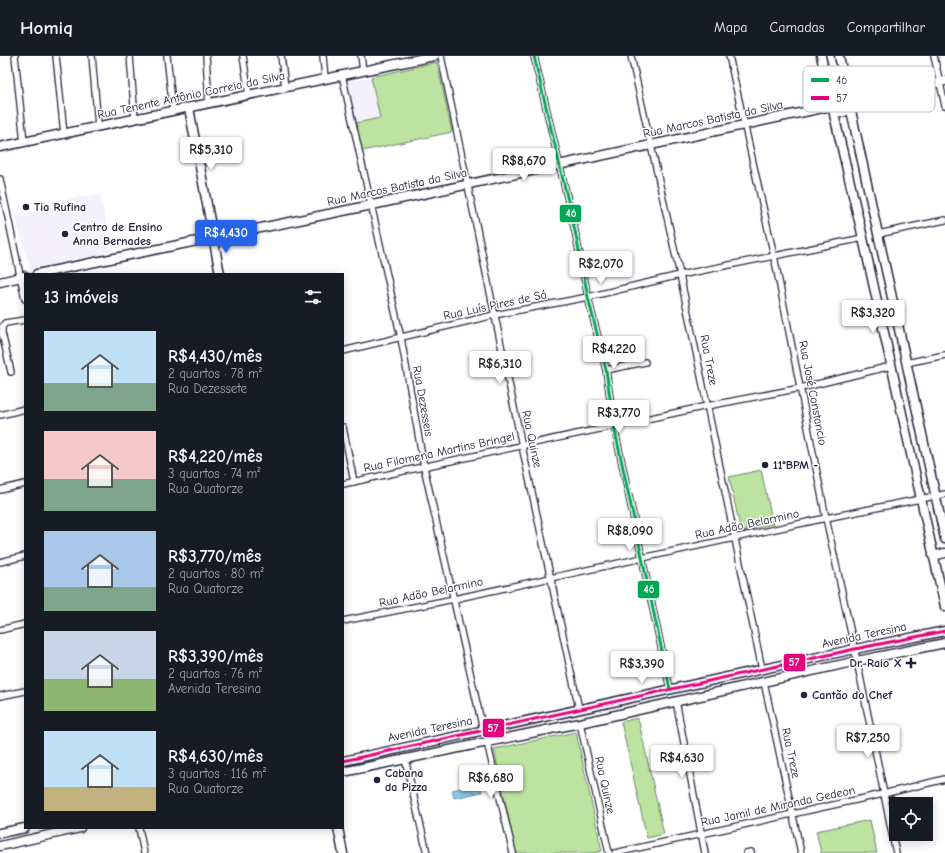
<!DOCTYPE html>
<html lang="pt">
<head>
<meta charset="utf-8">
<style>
	body { margin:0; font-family:"Comic Neue",sans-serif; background:#242831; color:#f1f3f6; height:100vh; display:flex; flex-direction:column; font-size:15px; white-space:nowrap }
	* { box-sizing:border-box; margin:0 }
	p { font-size:13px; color:#9ea1a6 }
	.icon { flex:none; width:22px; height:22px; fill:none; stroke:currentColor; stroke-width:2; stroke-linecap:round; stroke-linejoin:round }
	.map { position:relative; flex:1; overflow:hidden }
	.drawer { position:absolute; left:24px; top:217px; width:320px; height:556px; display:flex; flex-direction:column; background:#171b24; border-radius:0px; box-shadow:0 2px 10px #0003 }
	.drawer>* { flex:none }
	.tools { position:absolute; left:889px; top:741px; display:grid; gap:8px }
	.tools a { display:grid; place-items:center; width:44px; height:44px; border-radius:0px; background:#171b24; box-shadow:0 2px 10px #0003; font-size:20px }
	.price { position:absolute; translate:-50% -34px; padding:0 9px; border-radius:4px; background:#fff; color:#222; font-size:13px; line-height:26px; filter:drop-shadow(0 1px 2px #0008) }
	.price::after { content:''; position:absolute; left:50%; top:24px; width:12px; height:9px; margin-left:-6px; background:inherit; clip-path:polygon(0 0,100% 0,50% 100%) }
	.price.active { background:#2563eb; color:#fff }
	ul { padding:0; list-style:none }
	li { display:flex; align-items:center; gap:12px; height:100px; padding:0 20px }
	li span { display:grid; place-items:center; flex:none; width:112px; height:80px; border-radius:0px; color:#555 }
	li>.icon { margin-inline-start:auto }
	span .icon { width:48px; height:48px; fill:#fffc; stroke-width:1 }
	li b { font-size:17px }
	h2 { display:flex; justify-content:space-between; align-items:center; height:48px; padding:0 20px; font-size:17px }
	header { display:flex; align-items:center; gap:24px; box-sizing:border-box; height:56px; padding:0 20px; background:#171b24; border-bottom:1px solid #363941 }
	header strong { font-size:19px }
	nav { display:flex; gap:22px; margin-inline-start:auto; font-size:14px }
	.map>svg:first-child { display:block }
	.built { fill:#f4f1fd }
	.green { fill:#bce4a0; stroke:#6f836e }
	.water { fill:#88c9e9; stroke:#5f86a3 }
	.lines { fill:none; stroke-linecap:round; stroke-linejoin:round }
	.street-casing { stroke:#22223b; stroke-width:8 }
	.secondary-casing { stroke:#22223b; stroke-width:11 }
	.street { stroke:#fff; stroke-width:5.5 }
	.secondary { stroke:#fff; stroke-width:8 }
	.bus-1-casing { stroke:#fff; stroke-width:6 }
	.bus-2-casing { stroke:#fff; stroke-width:6 }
	.bus-1 { stroke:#00a651; stroke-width:3 }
	.bus-2 { stroke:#e5007d; stroke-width:3 }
	.poi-dot { fill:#22223b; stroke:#fff; stroke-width:1.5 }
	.labels { text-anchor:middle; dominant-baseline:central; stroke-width:3; stroke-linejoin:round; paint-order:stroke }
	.street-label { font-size:12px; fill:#22223b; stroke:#fff }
	.poi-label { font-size:12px; font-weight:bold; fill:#22223b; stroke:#fff; text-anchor:start }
	.key { fill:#fff; stroke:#bdbdc4; stroke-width:1 }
	.key-label { font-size:11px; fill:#22223b }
	.line-badge { stroke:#fff; stroke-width:1.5 }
	.badge-label { font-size:11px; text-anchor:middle; font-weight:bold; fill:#fff }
</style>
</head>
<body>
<header>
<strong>Homiq</strong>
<nav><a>Mapa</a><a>Camadas</a><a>Compartilhar</a></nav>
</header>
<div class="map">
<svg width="945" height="797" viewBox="0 0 945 797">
	<rect width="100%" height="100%" fill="#fff"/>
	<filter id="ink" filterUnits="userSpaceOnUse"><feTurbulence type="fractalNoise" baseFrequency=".025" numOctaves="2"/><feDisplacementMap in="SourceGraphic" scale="8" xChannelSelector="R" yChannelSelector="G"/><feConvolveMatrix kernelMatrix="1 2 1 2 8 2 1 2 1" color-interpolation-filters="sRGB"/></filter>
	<g filter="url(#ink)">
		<g class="built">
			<polygon points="371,21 380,62 356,67 348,25"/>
			<polygon points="100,138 113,198 30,214 15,159 52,152 51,145"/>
		</g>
		<g class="green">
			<polygon points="437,6 452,76 362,95 356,67 380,62 371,21"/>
			<polygon points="761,414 773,468 741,475 729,421"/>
			<polygon points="638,662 664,778 647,782 621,666"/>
			<polygon points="576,676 602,795 593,797 516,797 494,693"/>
			<polygon points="870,764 877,797 821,797 816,775"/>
		</g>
		<polygon class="water" points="480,728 482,736 454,742 452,734"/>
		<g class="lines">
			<defs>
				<g id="street">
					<polyline points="15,0 24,86"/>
					<polyline points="56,0 64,78"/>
					<polyline points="92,0 98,70"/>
					<polyline points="130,0 135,63"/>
					<polyline points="167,0 173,55"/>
					<polyline points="206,0 209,48"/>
					<polyline points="243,0 249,39"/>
					<polyline points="281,0 285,31"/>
					<polyline points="323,0 325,22"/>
					<polyline points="361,0 363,15"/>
					<polyline points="441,0 522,390 579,653"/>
					<polyline points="534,0 575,175 588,241 606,314 614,370 670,633"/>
					<polyline points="631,0 680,219 762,613"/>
					<polyline points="729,0 774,200 826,462 857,605 896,797"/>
					<polyline points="934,0 945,50"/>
					<polyline points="342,19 401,282 424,411 483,674"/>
					<polyline points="0,123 25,243"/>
					<polyline points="878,178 945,164"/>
					<polyline points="343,295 494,259 588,241 680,219 863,182"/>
					<polyline points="906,307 945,299"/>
					<polyline points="606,314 645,306"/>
					<polyline points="11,316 2,277 2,271 5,267 25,264"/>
					<polyline points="0,359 25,353"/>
					<polyline points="343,371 354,426"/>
					<polyline points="343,428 707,350 801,332 891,310"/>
					<polyline points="0,434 25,428"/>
					<polyline points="0,506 25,500"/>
					<polyline points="343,565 454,543 826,462 945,438"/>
					<polyline points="0,574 25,568"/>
					<polyline points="764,626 801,797"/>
					<polyline points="0,640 25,635"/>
					<polyline points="676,645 705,797"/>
					<polyline points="580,667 609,797"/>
					<polyline points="487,686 513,797"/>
					<polyline points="405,703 427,797"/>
					<polyline points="139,772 144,797"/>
					<polyline points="615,797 883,738 945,723"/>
					<polyline points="746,797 751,796"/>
				</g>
				<g id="secondary">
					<polyline points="821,0 832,50 863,182 945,551"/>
					<polyline points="839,0 945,483"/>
					<polyline points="849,47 945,25"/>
					<path d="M 831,48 C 834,39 842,37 849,44"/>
					<polyline points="189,52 220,218"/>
					<path d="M 832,53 C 839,59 846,58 850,50"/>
					<polyline points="0,91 434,0"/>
					<polyline points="37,218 372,149 832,50"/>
					<polyline points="0,226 25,220"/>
					<polyline points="933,500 945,497"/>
					<polyline points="343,705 855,593 945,575"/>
					<polyline points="343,716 580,667 857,605 945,587"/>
					<polyline points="338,772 343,797"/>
					<polyline points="0,777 25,772"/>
					<polyline points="0,790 80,772"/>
				</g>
			</defs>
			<use href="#street" class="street-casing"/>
			<use href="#secondary" class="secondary-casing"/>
			<use href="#street" class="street"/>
			<use href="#secondary" class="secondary"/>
			<defs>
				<polyline id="bus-1" points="534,0 575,175 588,241 606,314 614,370 670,633"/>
				<polyline id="bus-2" points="343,705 855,593 945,575"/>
			</defs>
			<use href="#bus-1" class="bus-1-casing"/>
			<use href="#bus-2" class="bus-2-casing"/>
			<use href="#bus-1" class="bus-1"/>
			<use href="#bus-2" class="bus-2"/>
		</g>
	</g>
	<g class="poi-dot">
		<circle cx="26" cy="151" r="4"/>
		<circle cx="65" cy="178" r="4"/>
		<circle cx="765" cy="409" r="4"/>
		<path d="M909 601h4v4h4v4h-4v4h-4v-4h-4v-4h4z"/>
		<circle cx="804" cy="639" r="4"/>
		<circle cx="377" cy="724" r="4"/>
	</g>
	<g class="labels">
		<g class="street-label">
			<text transform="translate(191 39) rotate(-12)">Rua Tenente Antônio Correia da Silva</text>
			<text transform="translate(713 63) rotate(-12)">Rua Marcos Batista da Silva</text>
			<text transform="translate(397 131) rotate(-12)">Rua Marcos Batista da Silva</text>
			<text transform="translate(495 249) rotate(-12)">Rua Luís Pires de Sá</text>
			<text transform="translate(709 304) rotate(79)">Rua Treze</text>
			<text transform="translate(813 337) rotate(79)">Rua José Constancio</text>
			<text transform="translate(423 345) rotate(80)">Rua Dezesseis</text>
			<text transform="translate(532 383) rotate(78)">Rua Quinze</text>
			<text transform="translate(439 396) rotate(-12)">Rua Filomena Martins Bringel</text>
			<text transform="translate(747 468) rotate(-12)">Rua Adão Belarmino</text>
			<text transform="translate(431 536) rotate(-12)">Rua Adão Belarmino</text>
			<text transform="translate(864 579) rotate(-12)">Avenida Teresina</text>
			<text transform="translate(430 673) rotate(-12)">Avenida Teresina</text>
			<text transform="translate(791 697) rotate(78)">Rua Treze</text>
			<text transform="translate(605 729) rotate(78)">Rua Quinze</text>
			<text transform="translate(778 750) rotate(-12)">Rua Jamil de Miranda Gedeon</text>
		</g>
		<g class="poi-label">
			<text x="34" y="151">Tia Rufina</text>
			<text x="73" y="171">Centro de Ensino<tspan x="73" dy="14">Anna Bernades</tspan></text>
			<text x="773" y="409">11°BPM -</text>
			<text x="902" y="607" text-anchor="end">Dr. Raio X</text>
			<text x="812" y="639">Cantão do Chef</text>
			<text x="385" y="717">Cabana<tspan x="385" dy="14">da Pizza</tspan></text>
		</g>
	</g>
	<rect x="803" y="10" width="132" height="46" rx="6" class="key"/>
	<rect x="811" y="22" width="18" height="4" fill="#00a651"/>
	<rect x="811" y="40" width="18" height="4" fill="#e5007d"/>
	<g class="key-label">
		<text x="836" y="28">46</text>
		<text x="836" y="46">57</text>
	</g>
	<g class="line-badge">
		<rect x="559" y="148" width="23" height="19" rx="4" fill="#00a651"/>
		<rect x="637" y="524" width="23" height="19" rx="4" fill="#00a651"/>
		<rect x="783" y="597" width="23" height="19" rx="4" fill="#e5007d"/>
		<rect x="482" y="662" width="23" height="20" rx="4" fill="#e5007d"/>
	</g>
	<g class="badge-label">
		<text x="571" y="161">46</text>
		<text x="649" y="537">46</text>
		<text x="794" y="610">57</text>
		<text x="493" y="676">57</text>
	</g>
</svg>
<div class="tools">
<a><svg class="icon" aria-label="locate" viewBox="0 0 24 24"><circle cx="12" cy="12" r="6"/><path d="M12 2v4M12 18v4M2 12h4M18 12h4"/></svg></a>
</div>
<b class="price" style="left:211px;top:115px">R$5,310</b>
<b class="price" style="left:524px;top:126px">R$8,670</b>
<b class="price active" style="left:226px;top:198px">R$4,430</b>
<b class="price" style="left:601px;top:229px">R$2,070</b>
<b class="price" style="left:873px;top:278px">R$3,320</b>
<b class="price" style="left:614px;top:314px">R$4,220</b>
<b class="price" style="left:500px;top:329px">R$6,310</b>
<b class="price" style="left:619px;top:378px">R$3,770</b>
<b class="price" style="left:630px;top:496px">R$8,090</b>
<b class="price" style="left:642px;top:629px">R$3,390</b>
<b class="price" style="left:868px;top:703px">R$7,250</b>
<b class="price" style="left:682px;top:723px">R$4,630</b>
<b class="price" style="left:491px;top:743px">R$6,680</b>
<section class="drawer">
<h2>13 imóveis<svg class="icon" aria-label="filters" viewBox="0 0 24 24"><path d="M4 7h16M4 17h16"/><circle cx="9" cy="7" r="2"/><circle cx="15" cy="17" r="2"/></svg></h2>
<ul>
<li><span style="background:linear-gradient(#bfe0f5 65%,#7fa58c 0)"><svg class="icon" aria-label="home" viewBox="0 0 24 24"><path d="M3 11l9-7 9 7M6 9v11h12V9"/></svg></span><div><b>R$4,430/mês</b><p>2 quartos · 78 m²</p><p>Rua Dezessete</p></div></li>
<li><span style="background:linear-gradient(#f6c9c9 60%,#7fa58c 0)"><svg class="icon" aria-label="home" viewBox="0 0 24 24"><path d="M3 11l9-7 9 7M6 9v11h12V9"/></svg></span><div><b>R$4,220/mês</b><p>3 quartos · 74 m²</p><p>Rua Quatorze</p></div></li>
<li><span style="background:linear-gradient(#a9c7e8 70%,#7fa58c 0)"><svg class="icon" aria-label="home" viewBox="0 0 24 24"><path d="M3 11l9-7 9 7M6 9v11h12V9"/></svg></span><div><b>R$3,770/mês</b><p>2 quartos · 80 m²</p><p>Rua Quatorze</p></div></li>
<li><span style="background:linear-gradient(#c9d6e8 60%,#8fb573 0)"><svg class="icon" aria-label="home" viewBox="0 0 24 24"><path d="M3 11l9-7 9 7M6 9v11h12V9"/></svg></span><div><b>R$3,390/mês</b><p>2 quartos · 76 m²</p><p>Avenida Teresina</p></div></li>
<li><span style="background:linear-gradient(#bfe0f5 70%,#c2b280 0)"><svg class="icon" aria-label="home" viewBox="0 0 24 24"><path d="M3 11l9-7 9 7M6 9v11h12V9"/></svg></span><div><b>R$4,630/mês</b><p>3 quartos · 116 m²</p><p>Rua Quatorze</p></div></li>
</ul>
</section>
</div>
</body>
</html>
